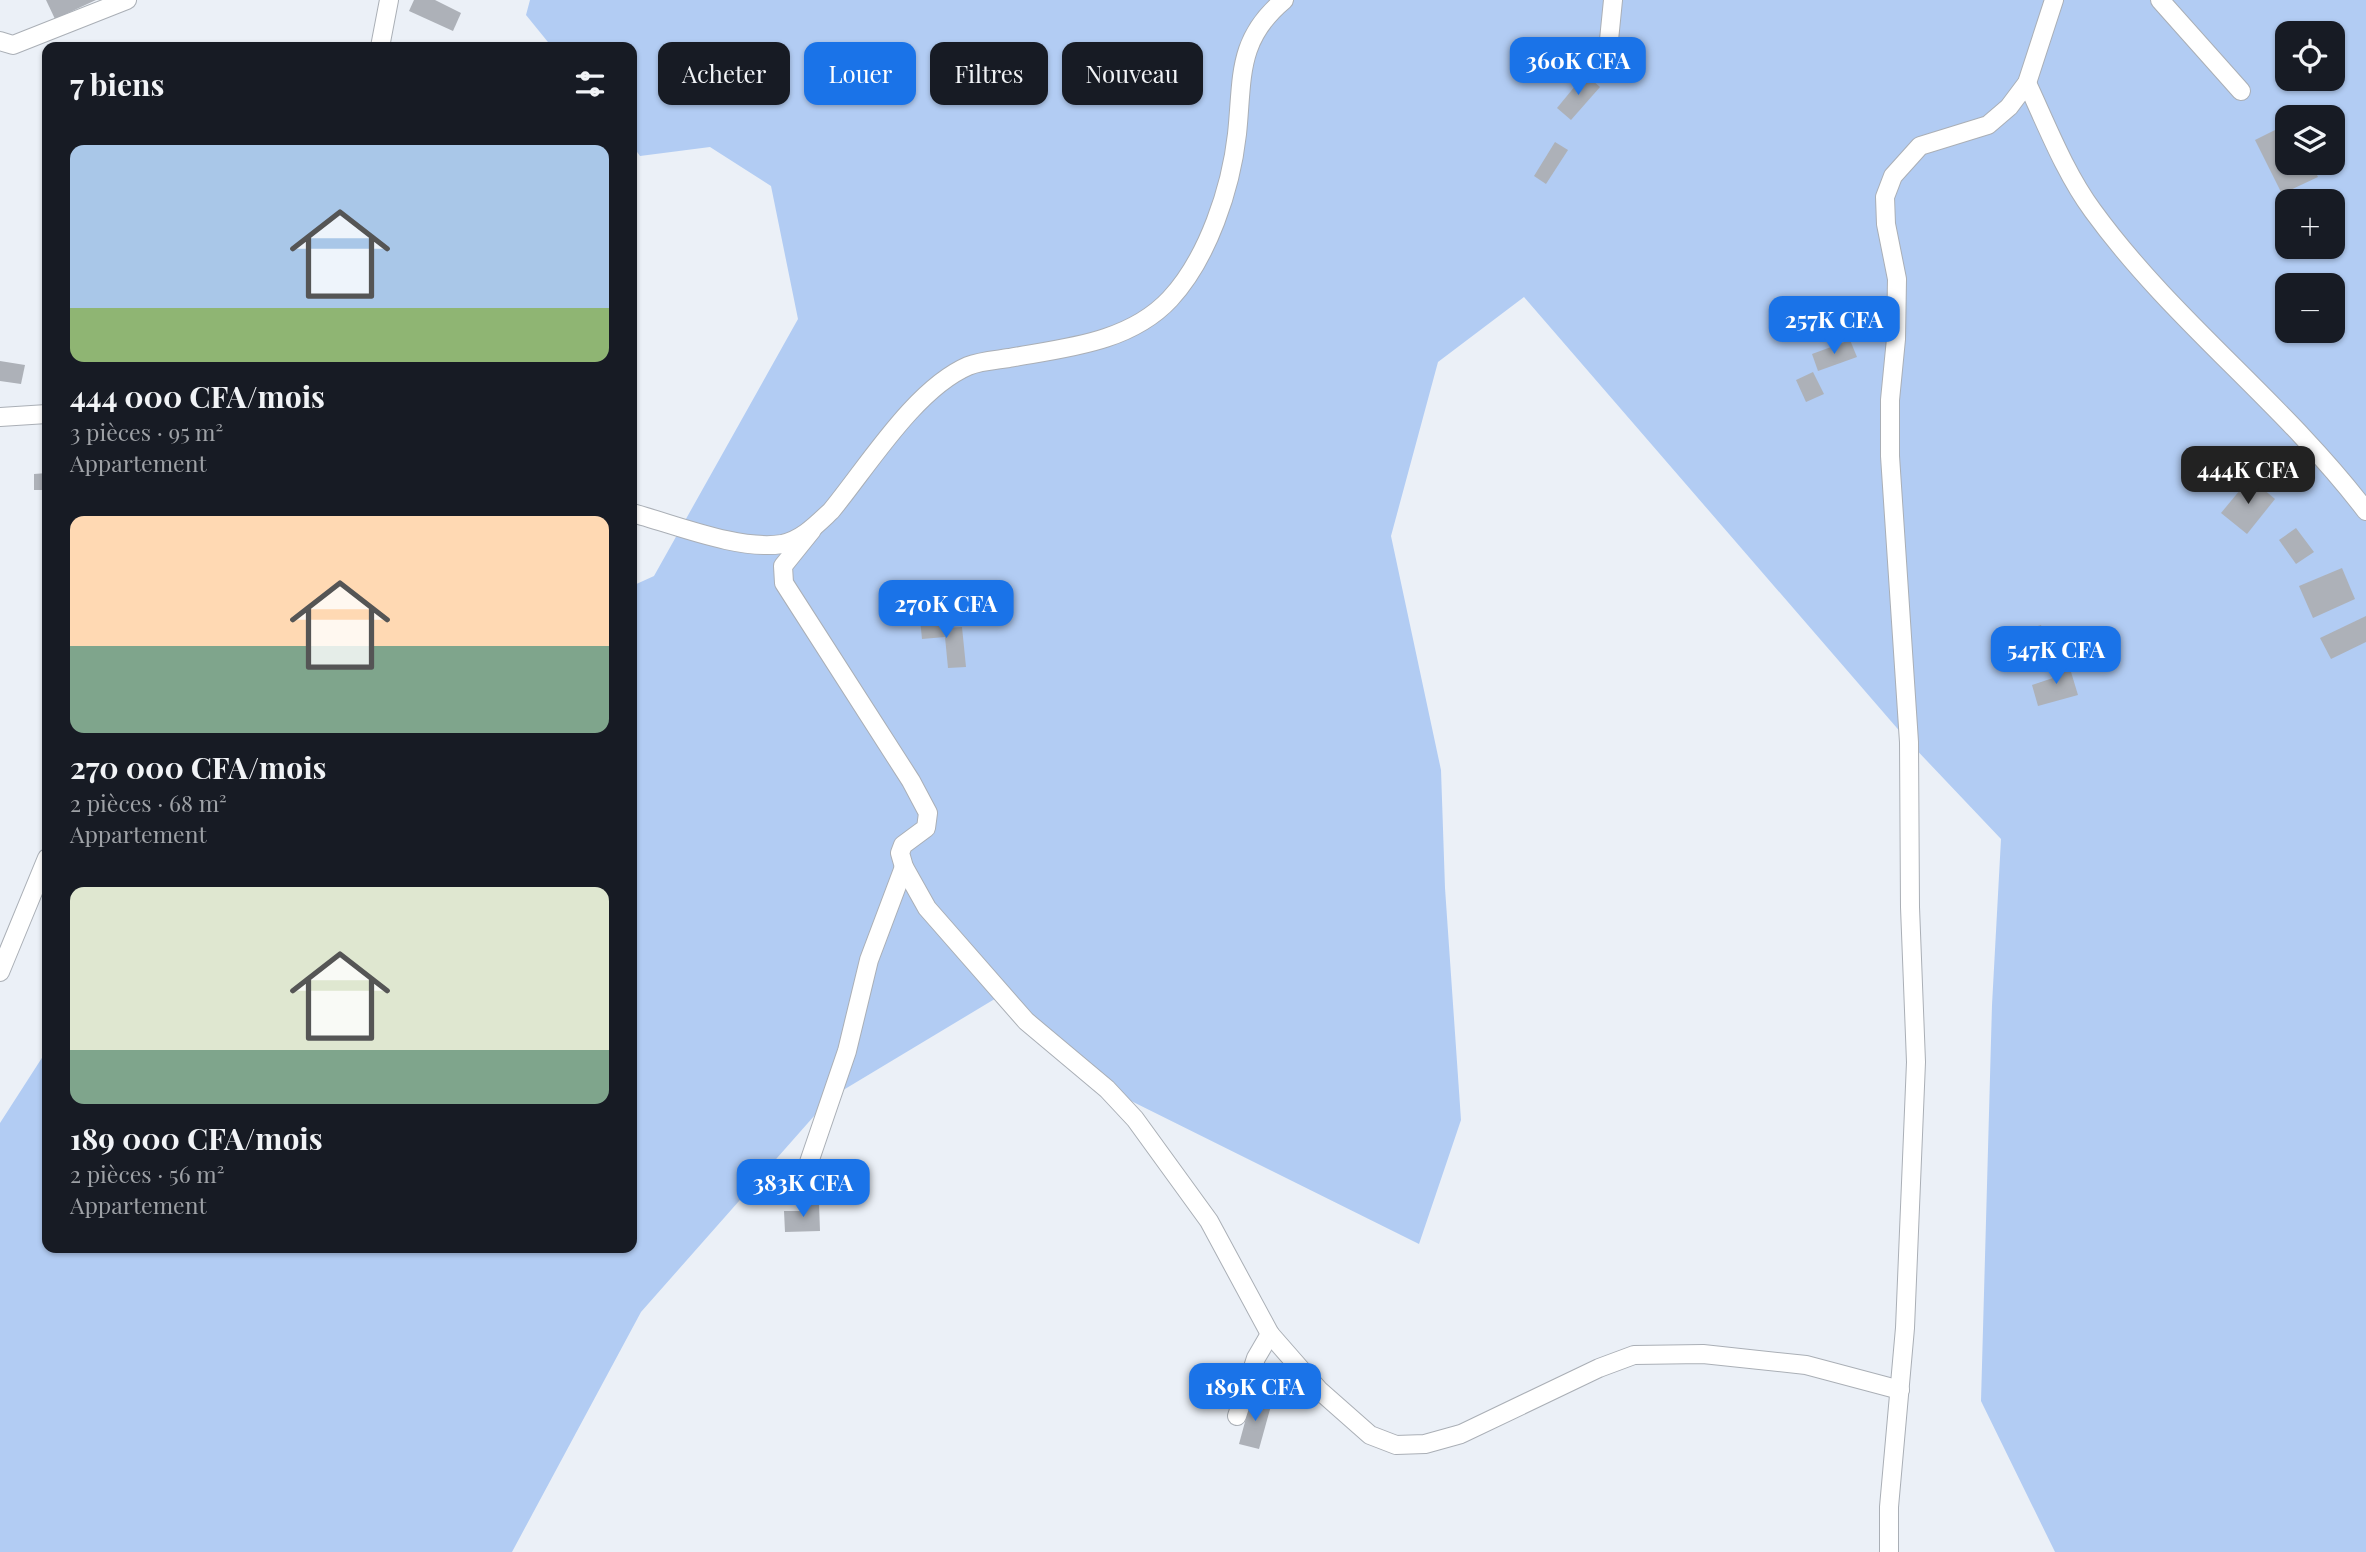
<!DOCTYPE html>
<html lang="fr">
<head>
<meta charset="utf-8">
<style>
	body { margin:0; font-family:"Playfair Display",serif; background:#20242c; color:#f1f3f6; height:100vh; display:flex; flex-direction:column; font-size:26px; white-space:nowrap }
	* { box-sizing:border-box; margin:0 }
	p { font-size:23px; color:#9ea1a6 }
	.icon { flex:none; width:38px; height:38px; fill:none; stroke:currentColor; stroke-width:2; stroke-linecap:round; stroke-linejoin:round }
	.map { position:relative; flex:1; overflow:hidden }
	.side { position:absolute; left:42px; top:42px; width:595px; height:1211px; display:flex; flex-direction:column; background:#171b24; border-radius:14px; box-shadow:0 2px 5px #0004 }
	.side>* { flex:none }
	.guide { position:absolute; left:658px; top:42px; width:665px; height:63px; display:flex; gap:14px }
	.controls { position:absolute; left:2275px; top:21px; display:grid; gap:14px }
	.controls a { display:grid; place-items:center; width:70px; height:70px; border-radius:14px; background:#171b24; box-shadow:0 2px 5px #0004; font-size:35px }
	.price { position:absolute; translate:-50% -60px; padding:0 16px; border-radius:14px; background:#1a73e8; color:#fff; font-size:23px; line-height:46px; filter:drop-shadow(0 2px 4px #0008) }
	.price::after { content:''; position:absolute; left:50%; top:42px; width:21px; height:16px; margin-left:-10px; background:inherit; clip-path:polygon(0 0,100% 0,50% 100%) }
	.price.on { background:#222; color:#fff }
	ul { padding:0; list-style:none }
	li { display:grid; align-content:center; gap:14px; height:371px; padding:0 28px }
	li span { display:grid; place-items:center; height:217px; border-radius:14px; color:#555 }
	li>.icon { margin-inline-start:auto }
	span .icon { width:126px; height:126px; fill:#fffc; stroke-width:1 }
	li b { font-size:30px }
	h2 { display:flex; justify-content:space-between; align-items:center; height:84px; padding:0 28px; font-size:30px }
	.tag { padding:0 24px; border-radius:14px; background:#171b24; box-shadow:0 2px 5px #0004; font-size:24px; line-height:63px }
	.tag.on { background:#1a73e8; color:#fff }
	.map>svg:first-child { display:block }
	.green { fill:#b2ccf3; fill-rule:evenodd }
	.building { fill:#adb1b8 }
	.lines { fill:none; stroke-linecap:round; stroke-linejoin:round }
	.minor-casing { stroke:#aaafb6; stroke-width:20 }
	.minor { stroke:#fff; stroke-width:18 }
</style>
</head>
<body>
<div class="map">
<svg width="2366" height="1552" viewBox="0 0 2366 1552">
	<rect width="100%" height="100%" fill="#ebf0f7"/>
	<path class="green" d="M 530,0 L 2366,0 L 2366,1552 L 2055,1552 L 1981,1401 L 1992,1005 L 2001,839 L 1909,742 L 1524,297 L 1438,362 L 1391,536 L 1441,770 L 1445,888 L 1461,1120 L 1419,1244 L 1107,1089 L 1003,994 L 830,1098 L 641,1312 L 512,1552 L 0,1552 L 0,1123 L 47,1050 L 47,1248 L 632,1248 L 632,586 L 654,576 L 798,319 L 771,186 L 710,147 L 640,156 L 632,145 L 632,47 L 552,47 L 526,15 ZM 2287,33 L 2333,33 L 2333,79 L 2287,79 ZM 2287,117 L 2333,117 L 2333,163 L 2287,163 ZM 2287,201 L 2333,201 L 2333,247 L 2287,247 ZM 2287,285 L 2333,285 L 2333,331 L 2287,331 Z"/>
	<g class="building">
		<polygon points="46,0 96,0 55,19"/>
		<polygon points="414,0 435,0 461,13 453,31 409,11"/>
		<polygon points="1585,74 1600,87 1571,120 1557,108"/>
		<polygon points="2287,124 2287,163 2311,163 2318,177 2282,194 2255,140"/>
		<polygon points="1555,142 1568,150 1546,184 1534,176"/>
		<polygon points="1850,340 1857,357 1818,371 1812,354"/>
		<polygon points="0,361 25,365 21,384 0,381"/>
		<polygon points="1813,372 1824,394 1806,402 1796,380"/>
		<polygon points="47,473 47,490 34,490 34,474"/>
		<polygon points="2250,478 2275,499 2247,534 2221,513"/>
		<polygon points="2296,528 2314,552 2296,564 2279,540"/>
		<polygon points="2342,568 2355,599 2313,618 2299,586"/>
		<polygon points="2366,616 2366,642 2331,659 2320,638"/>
		<polygon points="945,617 946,628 962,627 966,667 948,668 945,637 922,639 920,619"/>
		<polygon points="2041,625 2047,645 2005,658 1999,638"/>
		<polygon points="2068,662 2078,695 2038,706 2032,685 2053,678 2049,667"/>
		<polygon points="819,1203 820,1231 785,1232 784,1211 806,1211 805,1204"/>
		<polygon points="1252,1396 1272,1402 1259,1449 1239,1444"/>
	</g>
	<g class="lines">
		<defs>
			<g id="minor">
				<polyline points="2160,0 2241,91"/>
				<polyline points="0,41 13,45 127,0"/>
				<polyline points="380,47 389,0"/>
				<polyline points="1608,50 1613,0"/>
				<path d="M 2027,83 C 2047,126 2065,173 2093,211 C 2173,321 2285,404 2366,511"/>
				<polyline points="0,417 47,414"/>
				<path d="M 632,513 C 674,524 739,551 782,544 C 802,540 817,524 831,511 C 868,466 915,389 968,366 C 980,361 996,360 1009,358 C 1064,348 1129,343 1170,299 C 1208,258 1231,188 1237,134 C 1243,78 1236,40 1284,0"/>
				<polyline points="812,530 783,566 784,583 911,781 928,813 926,828 903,845 900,853 904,867 927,908 1026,1021 1107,1089 1135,1119 1209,1221 1270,1334 1319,1390 1370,1435 1396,1445 1425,1444 1461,1434 1599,1368 1634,1355 1703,1354 1806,1365 1900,1390"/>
				<polyline points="0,972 47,858"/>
				<polyline points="806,1171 847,1051 869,960 904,867"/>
				<polyline points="1237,1416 1256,1358 1270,1334"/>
				<polyline points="1889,1552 1889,1507 1905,1328 1916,1062 1910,907 1909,742 1890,456 1890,400 1896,339 1897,279 1886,224 1885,197 1893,176 1920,146 1988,125 2009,107 2027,83 2054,0"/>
			</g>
		</defs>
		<use href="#minor" class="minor-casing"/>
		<use href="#minor" class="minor"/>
	</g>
</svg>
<div class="controls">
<a><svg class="icon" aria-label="locate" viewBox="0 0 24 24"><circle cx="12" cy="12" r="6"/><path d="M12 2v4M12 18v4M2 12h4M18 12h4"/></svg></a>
<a><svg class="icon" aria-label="layers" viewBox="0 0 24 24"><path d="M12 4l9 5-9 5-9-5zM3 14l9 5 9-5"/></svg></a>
<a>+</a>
<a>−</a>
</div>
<b class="price" style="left:1578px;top:97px">360K CFA</b>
<b class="price" style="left:1834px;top:356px">257K CFA</b>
<b class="price on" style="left:2248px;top:506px">444K CFA</b>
<b class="price" style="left:946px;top:640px">270K CFA</b>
<b class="price" style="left:2056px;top:686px">547K CFA</b>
<b class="price" style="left:803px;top:1219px">383K CFA</b>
<b class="price" style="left:1255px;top:1423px">189K CFA</b>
<div class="guide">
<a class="tag">Acheter</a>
<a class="tag on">Louer</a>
<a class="tag">Filtres</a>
<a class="tag">Nouveau</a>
</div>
<section class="side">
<h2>7 biens<svg class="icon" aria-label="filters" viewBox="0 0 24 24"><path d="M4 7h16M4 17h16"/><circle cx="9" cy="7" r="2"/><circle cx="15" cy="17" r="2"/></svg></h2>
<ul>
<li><span style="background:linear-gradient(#a9c7e8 75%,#8fb573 0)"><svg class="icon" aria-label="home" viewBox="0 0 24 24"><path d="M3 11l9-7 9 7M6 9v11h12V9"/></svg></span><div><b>444 000 CFA/mois</b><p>3 pièces · 95 m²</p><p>Appartement</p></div></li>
<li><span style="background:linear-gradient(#ffd9b3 60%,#7fa58c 0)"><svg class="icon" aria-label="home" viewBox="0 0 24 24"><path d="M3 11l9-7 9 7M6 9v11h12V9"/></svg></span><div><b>270 000 CFA/mois</b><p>2 pièces · 68 m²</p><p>Appartement</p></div></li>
<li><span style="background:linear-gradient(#dfe7d0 75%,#7fa58c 0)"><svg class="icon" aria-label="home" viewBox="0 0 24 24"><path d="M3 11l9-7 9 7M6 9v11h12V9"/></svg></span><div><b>189 000 CFA/mois</b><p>2 pièces · 56 m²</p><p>Appartement</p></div></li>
</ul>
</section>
</div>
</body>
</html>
